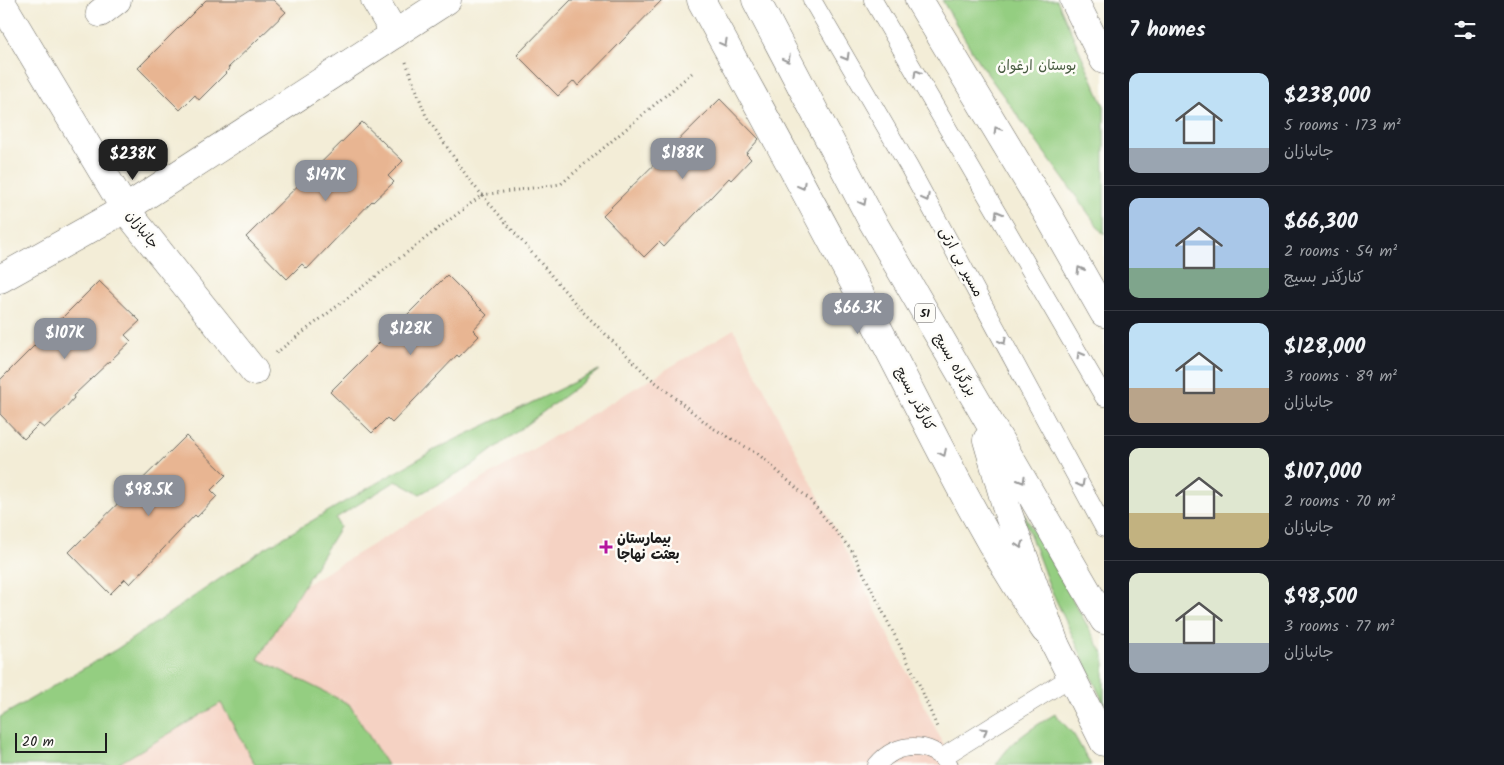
<!DOCTYPE html>
<html lang="en">
<head>
<meta charset="utf-8">
<style>
	body { margin:0; font-family:Kalam,"Playpen Sans Arabic",sans-serif; background:#242831; color:#f1f3f6; height:100vh; display:flex; flex-direction:column; font-size:19px; white-space:nowrap }
	* { box-sizing:border-box; margin:0 }
	p { font-size:16px; color:#9ea1a6 }
	.icon { flex:none; width:28px; height:28px; fill:none; stroke:currentColor; stroke-width:2; stroke-linecap:round; stroke-linejoin:round }
	.map { position:relative; flex:1; overflow:hidden }
	.drawer { display:flex; flex-direction:column; background:#171b24; width:400px }
	.drawer>* { flex:none }
	.scale { position:absolute; left:15px; bottom:12px; width:92px; box-sizing:border-box; padding-left:5px; border:2px solid #1c1c1c; border-top:0; font-size:14px; line-height:18px; white-space:nowrap; color:#1c1c1c; -webkit-text-stroke:4px #fdfcf7; paint-order:stroke }
	.price { position:absolute; translate:-50% -42px; padding:0 11px; border-radius:10px; background:#8c9099; color:#fff; font-size:16px; line-height:32px; filter:drop-shadow(0 1px 2px #0008) }
	.price::after { content:''; position:absolute; left:50%; top:30px; width:15px; height:11px; margin-left:-8px; background:inherit; clip-path:polygon(0 0,100% 0,50% 100%) }
	.price.selected { background:#222; color:#fff }
	ul { padding:0; list-style:none }
	li { display:flex; align-items:center; gap:15px; height:125px; padding:0 25px }
	li+li { border-top:1px solid #363941 }
	li span { display:grid; place-items:center; flex:none; width:140px; height:100px; border-radius:10px; color:#555 }
	li>.icon { margin-inline-start:auto }
	span .icon { width:60px; height:60px; fill:#fffc; stroke-width:1 }
	li b { font-size:21px }
	h2 { display:flex; justify-content:space-between; align-items:center; height:60px; padding:0 25px; font-size:21px }
	main { display:flex; flex:1; min-height:0 }
	.map>svg:first-child { display:block }
	.built { fill:#f5d2c3 }
	.green { fill:#94ce81; stroke:#58754e }
	.building { fill:#e8b592 }
	.lines { fill:none; stroke-linecap:round; stroke-linejoin:round }
	.service-casing { stroke:#67655d; stroke-width:19 }
	.minor-casing { stroke:#67655d; stroke-width:29 }
	.tertiary-casing { stroke:#67655d; stroke-width:29 }
	.secondary-casing { stroke:#67655d; stroke-width:29 }
	.trunk-casing { stroke:#67655d; stroke-width:29 }
	.path { stroke:#67655d; stroke-width:3; stroke-dasharray:1 4; stroke-linecap:butt }
	.service { stroke:#fff; stroke-width:18 }
	.minor { stroke:#fff; stroke-width:28 }
	.tertiary { stroke:#fff; stroke-width:28 }
	.secondary { stroke:#fff; stroke-width:28 }
	.trunk { stroke:#fff; stroke-width:28 }
	.oneway { stroke:#999 }
	.poi-dot { fill:#b5179e; stroke:#fdfcf7; stroke-width:2 }
	.labels { text-anchor:middle; dominant-baseline:central; stroke-width:5; stroke-linejoin:round; paint-order:stroke }
	.shield { fill:#fdfcf7; stroke:#605f5e; stroke-width:1 }
	.shield-label { font-size:12px; font-weight:bold; fill:#1c1c1c }
	.park-label { font-size:14px; fill:#465a3f; stroke:#fdfcf7 }
	.street-label { font-size:14px; fill:#1c1c1c; stroke:#fdfcf7 }
	.poi-label { font-size:14px; font-weight:bold; fill:#1c1c1c; stroke:#fdfcf7; text-anchor:start }
</style>
</head>
<body>
<main>
<div class="map">
<svg width="1104" height="765" viewBox="0 0 1104 765">
	<rect width="100%" height="100%" fill="#fdfcf7"/>
	<filter id="ink" filterUnits="userSpaceOnUse"><feTurbulence type="fractalNoise" baseFrequency=".02" numOctaves="2"/><feDisplacementMap in="SourceGraphic" scale="10" xChannelSelector="R" yChannelSelector="G"/><feConvolveMatrix kernelMatrix="1 2 1 2 8 2 1 2 1" color-interpolation-filters="sRGB"/></filter>
	<filter id="wash" filterUnits="userSpaceOnUse"><feTurbulence type="fractalNoise" baseFrequency=".0096" numOctaves="4" result="noise"/><feDisplacementMap in="SourceGraphic" scale="20" xChannelSelector="R" yChannelSelector="G"/><feGaussianBlur stdDeviation="1.12" result="paint"/><feColorMatrix in="noise" values="0 0 0 0 0 0 0 0 0 0 0 0 0 0 0 0 0 1.4 0 .05"/><feComposite in="paint" operator="in"/></filter>
	<g filter="url(#wash)">
		<rect width="100%" height="100%" fill="#f3edd7"/>
		<polygon class="built" points="734,329 954,765 3,765"/>
		<g class="green">
			<polygon points="942,0 1057,0 1104,106 1104,235 978,61"/>
			<polygon points="599,370 471,466 420,494 396,481 336,518 340,527 258,659 349,704 387,765 255,765 221,703 116,765 0,765 0,717 117,649 262,550 363,491 434,450"/>
			<polygon points="1019,505 1104,655 1104,704 1049,585"/>
			<path d="M 1055,714 L 1074,735 L 1091,765 L 996,765 C 1010,741 1032,728 1055,714 Z"/>
		</g>
		<g id="blocks">
			<g class="building">
				<polygon points="206,0 273,0 286,12 228,68 230,69 199,100 195,95 180,110 138,68"/>
				<polygon points="571,0 662,0 578,86 574,81 558,96 517,55"/>
				<polygon points="720,99 759,139 746,154 751,159 731,180 729,178 664,247 659,242 644,257 603,215"/>
				<polygon points="362,122 403,161 388,176 394,182 373,202 372,201 307,269 302,264 287,279 246,237"/>
				<polygon points="447,275 487,315 473,330 479,336 459,357 457,355 392,423 387,418 372,433 330,392"/>
				<polygon points="99,281 140,321 125,335 131,341 73,396 74,398 66,407 44,428 39,424 24,439 0,414 0,380"/>
				<polygon points="186,436 226,475 211,490 217,496 197,517 195,515 130,584 125,579 110,594 69,552"/>
			</g>
		</g>
	</g>
	<g filter="url(#ink)">
		<use href="#blocks" fill-opacity="0" stroke="#67655d" stroke-width="1"/>
		<g class="lines">
			<defs>
				<g id="service">
					<polyline points="812,0 909,167 1104,528"/>
					<polyline points="873,0 1104,397"/>
					<polyline points="943,757 1071,677"/>
					<path d="M 877,765 C 897,741 930,741 949,765"/>
				</g>
				<g id="minor">
					<polyline points="0,0 125,209 254,371"/>
					<polyline points="375,0 395,34"/>
					<path d="M 701,0 C 762,112 823,223 882,336 C 934,436 982,537 1045,630"/>
					<polyline points="100,13 117,0"/>
					<polyline points="0,279 125,209 447,0"/>
				</g>
				<polyline id="tertiary" points="1074,0 1104,60"/>
				<polyline id="secondary" points="1055,644 1104,742"/>
				<g id="trunk">
					<polyline points="756,0 871,219 1104,620"/>
					<polyline points="919,0 1049,216 1104,313"/>
					<polyline points="987,440 1008,513 1055,644"/>
				</g>
			</defs>
			<use href="#service" class="service-casing"/>
			<use href="#minor" class="minor-casing"/>
			<use href="#tertiary" class="tertiary-casing"/>
			<use href="#secondary" class="secondary-casing"/>
			<use href="#trunk" class="trunk-casing"/>
			<g class="path">
				<polyline points="406,62 426,116 470,181 582,311 648,376 711,427 758,454 809,499 853,552 919,684 937,727"/>
				<polyline points="276,353 482,195 561,184 692,73"/>
			</g>
			<use href="#service" class="service"/>
			<use href="#minor" class="minor"/>
			<use href="#tertiary" class="tertiary"/>
			<use href="#secondary" class="secondary"/>
			<use href="#trunk" class="trunk"/>
		</g>
		<defs><path id="oneway-chevron" d="M-2-3.5L2.5 0L-2 3.5" fill="none" stroke-width="1.6" stroke-linecap="round" stroke-linejoin="round" transform="scale(1.25)"/></defs>
		<g class="oneway">
			<use href="#oneway-chevron" transform="translate(724 43) rotate(61)"/>
			<use href="#oneway-chevron" transform="translate(846 57) rotate(60)"/>
			<use href="#oneway-chevron" transform="translate(787 59) rotate(62)"/>
			<use href="#oneway-chevron" transform="translate(917 73) rotate(-120)"/>
			<use href="#oneway-chevron" transform="translate(997 130) rotate(-121)"/>
			<use href="#oneway-chevron" transform="translate(802 186) rotate(61)"/>
			<use href="#oneway-chevron" transform="translate(926 198) rotate(62)"/>
			<use href="#oneway-chevron" transform="translate(863 202) rotate(62)"/>
			<use href="#oneway-chevron" transform="translate(998 214) rotate(-120)"/>
			<use href="#oneway-chevron" transform="translate(1080 270) rotate(-120)"/>
			<use href="#oneway-chevron" transform="translate(1003 341) rotate(62)"/>
			<use href="#oneway-chevron" transform="translate(1080 355) rotate(-120)"/>
			<use href="#oneway-chevron" transform="translate(943 453) rotate(64)"/>
			<use href="#oneway-chevron" transform="translate(1022 480) rotate(60)"/>
			<use href="#oneway-chevron" transform="translate(1081 484) rotate(62)"/>
			<use href="#oneway-chevron" transform="translate(1020 545) rotate(71)"/>
			<use href="#oneway-chevron" transform="translate(984 731) rotate(-32)"/>
		</g>
	</g>
	<path class="poi-dot" d="M603.5 539.5h5v5h5v5h-5v5h-5v-5h-5v-5h5z"/>
	<g class="labels">
		<rect class="shield" x="915" y="303.5" width="20" height="19" rx="4"/>
		<g class="shield-label">
			<text x="925" y="313">51</text>
		</g>
		<g class="park-label">
			<text x="1037" y="66">بوستان ارغوان</text>
		</g>
		<g class="street-label">
			<text transform="translate(142 230) rotate(52)">جانبازان</text>
			<text transform="translate(961 262) rotate(62)">مسیر بی ارتی</text>
			<text transform="translate(955 365) rotate(60)">بزرگراه بسیج</text>
			<text transform="translate(915 399) rotate(63)">کنارگذر بسیج</text>
		</g>
		<g class="poi-label">
			<text x="617" y="539">بیمارستان<tspan x="617" dy="16">بعثت نهاجا</tspan></text>
		</g>
	</g>
</svg>
<div class="scale">20 m</div>
<b class="price" style="left:683px;top:180px">$188K</b>
<b class="price selected" style="left:133px;top:181px">$238K</b>
<b class="price" style="left:326px;top:202px">$147K</b>
<b class="price" style="left:858px;top:335px">$66.3K</b>
<b class="price" style="left:411px;top:356px">$128K</b>
<b class="price" style="left:65px;top:360px">$107K</b>
<b class="price" style="left:149px;top:517px">$98.5K</b>
</div>
<section class="drawer">
<h2>7 homes<svg class="icon" aria-label="filters" viewBox="0 0 24 24"><path d="M4 7h16M4 17h16"/><circle cx="9" cy="7" r="2"/><circle cx="15" cy="17" r="2"/></svg></h2>
<ul>
<li><span style="background:linear-gradient(#bfe0f5 75%,#9aa5b1 0)"><svg class="icon" aria-label="home" viewBox="0 0 24 24"><path d="M3 11l9-7 9 7M6 9v11h12V9"/></svg></span><div><b>$238,000</b><p>5 rooms · 173 m²</p><p>جانبازان</p></div></li>
<li><span style="background:linear-gradient(#a9c7e8 70%,#7fa58c 0)"><svg class="icon" aria-label="home" viewBox="0 0 24 24"><path d="M3 11l9-7 9 7M6 9v11h12V9"/></svg></span><div><b>$66,300</b><p>2 rooms · 54 m²</p><p>کنارگذر بسیج</p></div></li>
<li><span style="background:linear-gradient(#bfe0f5 65%,#b9a48a 0)"><svg class="icon" aria-label="home" viewBox="0 0 24 24"><path d="M3 11l9-7 9 7M6 9v11h12V9"/></svg></span><div><b>$128,000</b><p>3 rooms · 89 m²</p><p>جانبازان</p></div></li>
<li><span style="background:linear-gradient(#dfe7d0 65%,#c2b280 0)"><svg class="icon" aria-label="home" viewBox="0 0 24 24"><path d="M3 11l9-7 9 7M6 9v11h12V9"/></svg></span><div><b>$107,000</b><p>2 rooms · 70 m²</p><p>جانبازان</p></div></li>
<li><span style="background:linear-gradient(#dfe7d0 70%,#9aa5b1 0)"><svg class="icon" aria-label="home" viewBox="0 0 24 24"><path d="M3 11l9-7 9 7M6 9v11h12V9"/></svg></span><div><b>$98,500</b><p>3 rooms · 77 m²</p><p>جانبازان</p></div></li>
</ul>
</section>
</main>
</body>
</html>
